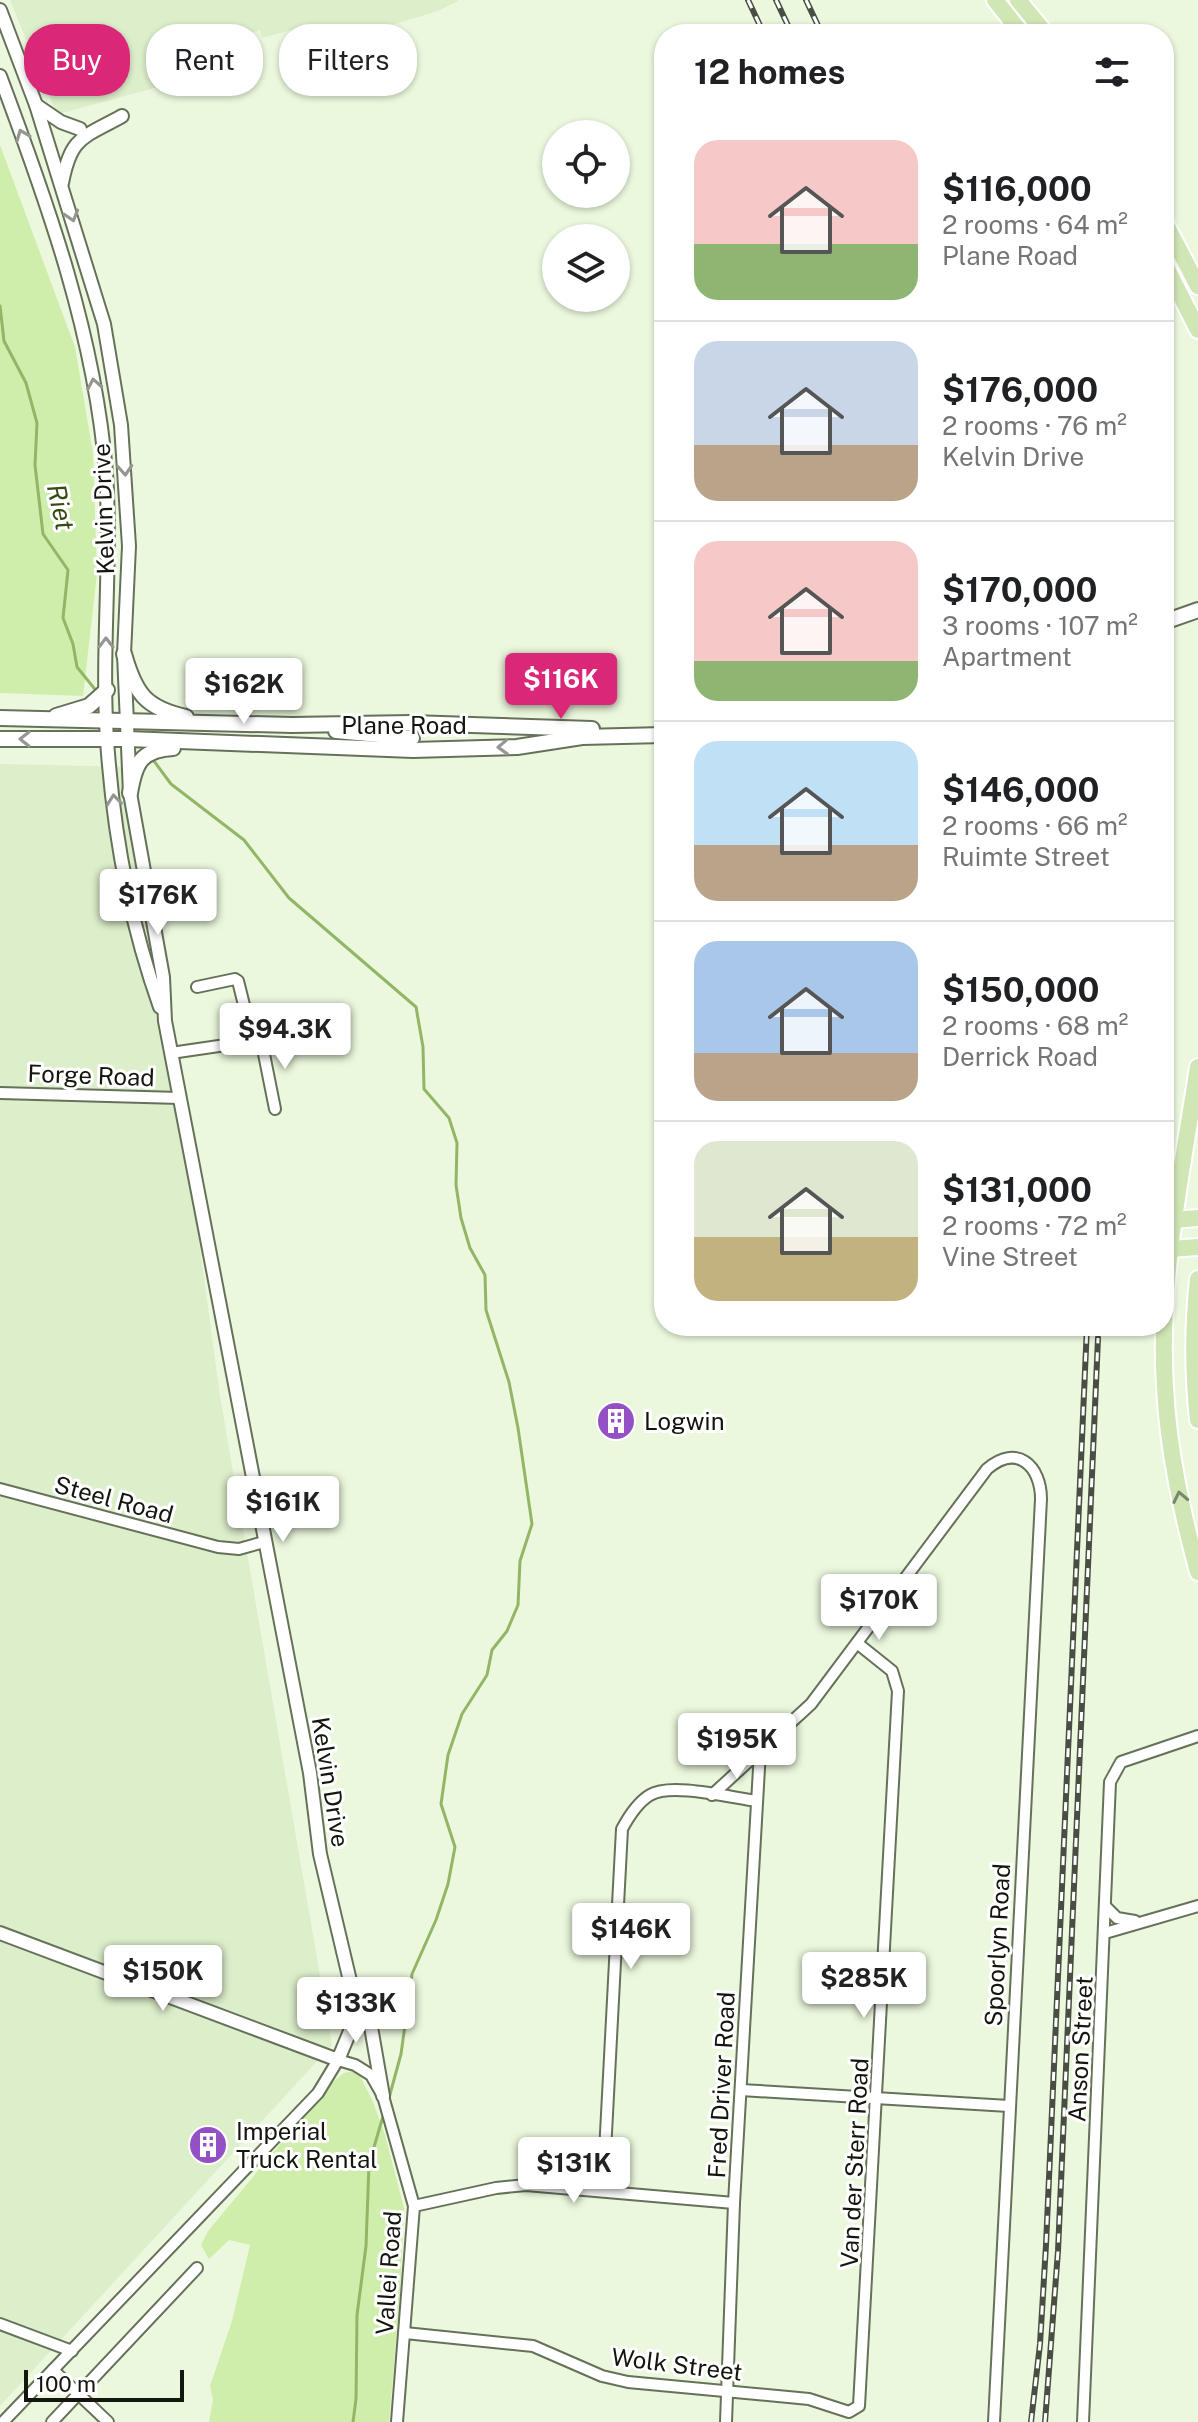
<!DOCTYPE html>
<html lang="en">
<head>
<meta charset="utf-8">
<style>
	body { margin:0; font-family:"Public Sans",sans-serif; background:#f6f6f6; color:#202124; height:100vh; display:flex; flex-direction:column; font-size:30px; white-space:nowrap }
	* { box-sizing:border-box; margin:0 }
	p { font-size:26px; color:#757577 }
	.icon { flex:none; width:44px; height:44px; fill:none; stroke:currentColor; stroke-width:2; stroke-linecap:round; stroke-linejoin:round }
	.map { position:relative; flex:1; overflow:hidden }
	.details { position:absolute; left:654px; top:24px; width:520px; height:1312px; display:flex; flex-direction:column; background:#fff; border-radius:32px; box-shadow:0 2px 6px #0004 }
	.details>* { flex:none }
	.banner { position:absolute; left:24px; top:24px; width:510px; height:72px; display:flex; gap:16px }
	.buttons { position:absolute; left:542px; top:120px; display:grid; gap:16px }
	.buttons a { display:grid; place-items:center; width:88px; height:88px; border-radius:50%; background:#fff; box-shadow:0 2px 6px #0004; font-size:40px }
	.scale { position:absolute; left:24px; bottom:20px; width:160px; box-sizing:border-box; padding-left:8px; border:4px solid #12160d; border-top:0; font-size:22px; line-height:28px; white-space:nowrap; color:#12160d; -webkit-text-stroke:6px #fff; paint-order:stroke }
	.price { position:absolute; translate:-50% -68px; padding:0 18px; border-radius:8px; background:#fff; color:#222; font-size:26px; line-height:52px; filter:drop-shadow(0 2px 4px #0008) }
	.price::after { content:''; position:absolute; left:50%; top:48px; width:24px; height:18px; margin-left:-12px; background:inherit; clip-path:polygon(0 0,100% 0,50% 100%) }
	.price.selected { background:#db2777; color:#fff }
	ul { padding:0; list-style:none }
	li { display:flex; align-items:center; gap:24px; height:200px; padding:0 40px }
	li+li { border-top:2px solid #e0e0e0 }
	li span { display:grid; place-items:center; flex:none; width:224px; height:160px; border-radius:24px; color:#555 }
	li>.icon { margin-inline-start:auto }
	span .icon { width:96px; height:96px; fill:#fffc; stroke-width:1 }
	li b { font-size:34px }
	h2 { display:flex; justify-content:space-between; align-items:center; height:96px; padding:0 40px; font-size:34px }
	.chip { padding:0 28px; border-radius:32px; background:#fff; box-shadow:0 2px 6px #0004; font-size:28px; line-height:72px }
	.chip.selected { background:#db2777; color:#fff }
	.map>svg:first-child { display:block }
	.built { fill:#ddeecb }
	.green { fill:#cfeeab }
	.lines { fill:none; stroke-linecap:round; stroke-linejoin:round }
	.stream { stroke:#92b566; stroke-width:3 }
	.minor-casing { stroke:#657159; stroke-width:14 }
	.tertiary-casing { stroke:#657159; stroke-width:16 }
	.secondary-casing { stroke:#657159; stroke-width:18 }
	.primary-casing { stroke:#fff; stroke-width:20 }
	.minor { stroke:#fff; stroke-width:10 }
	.tertiary { stroke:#fff; stroke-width:12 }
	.secondary { stroke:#fff; stroke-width:14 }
	.primary { stroke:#d0e6b5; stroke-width:16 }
	.rail-casing { stroke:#484e41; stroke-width:6 }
	.rail { stroke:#fff; stroke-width:3; stroke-dasharray:9; stroke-linecap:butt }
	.oneway { stroke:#949692 }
	.oneway2 { stroke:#7a8869 }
	.labels { text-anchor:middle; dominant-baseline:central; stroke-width:6; stroke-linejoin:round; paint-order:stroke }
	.street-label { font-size:24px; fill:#12160d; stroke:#fff }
	.poi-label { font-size:24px; fill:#12160d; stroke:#fff; text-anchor:start }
	.water-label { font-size:26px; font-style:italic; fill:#354b13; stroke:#fff }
</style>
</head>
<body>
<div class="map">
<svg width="1198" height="2422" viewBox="0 0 1198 2422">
	<rect width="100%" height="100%" fill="#ebf8dd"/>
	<g class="built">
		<polygon points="10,0 458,0 458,1 438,11 379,29 314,28 294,35 291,30 262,38 260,30 237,40 228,68 62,113 54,108"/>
		<polygon points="0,764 135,767 220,1396 332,2045 0,2406"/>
	</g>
	<g class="green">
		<polygon points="0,145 75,347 93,453 97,574 83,696 0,693"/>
		<polygon points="357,2070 373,2102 385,2135 404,2208 400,2295 389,2422 209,2422 213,2400 210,2386 232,2321 250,2245 229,2240 209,2259 201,2245 208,2231 330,2084 344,2073"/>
	</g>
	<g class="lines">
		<g class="stream">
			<polyline points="0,306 4,341 26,383 37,423 35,465 43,534 68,570 63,618 73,644 77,667 98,693"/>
			<polyline points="151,757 171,784 244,840 289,898 416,1007 423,1047 424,1089 449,1118 457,1143 456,1185 461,1218 470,1248 485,1275 486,1310 509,1382 518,1428 532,1524 520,1561 518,1605 507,1631 492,1650 487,1675 462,1714 448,1755 441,1804 455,1847 448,1884 436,1920 412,1974 401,2054 389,2098"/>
			<polyline points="353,2422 356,2399 357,2315 366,2246 369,2164 384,2113"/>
		</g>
		<defs>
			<g id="minor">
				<polyline points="261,1039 275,1109"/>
				<polyline points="255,1041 292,1033"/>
				<polyline points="171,1053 253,1041 238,981 235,979 197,987"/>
				<polyline points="0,1093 180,1098"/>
				<polyline points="0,1489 218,1547 239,1549 264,1542"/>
				<path d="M 712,1795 L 811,1704 L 987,1469 C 1017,1443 1041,1466 1041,1499 L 994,2422"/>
				<polyline points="1106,1907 1117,1918 1135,1921"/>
				<polyline points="1105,1933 1198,1906"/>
				<polyline points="741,2090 1009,2106"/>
				<path d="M 603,2190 L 622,1829 C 629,1816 638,1802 650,1795 C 671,1782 732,1798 757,1801"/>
				<polyline points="414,2206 496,2188 526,2185 734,2203"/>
				<polyline points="0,2324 72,2351"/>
				<polyline points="405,2333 533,2346 602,2376 628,2382 809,2399 849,2412 859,2406 898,1691 892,1671 857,1643"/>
				<polyline points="53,2370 108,2422"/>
				<polyline points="3,2422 318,2093 338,2060 355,2065 371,2075 383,2096 414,2206 397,2422"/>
				<polyline points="52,2422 197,2268"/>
				<polyline points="726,2422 734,2203 760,1751"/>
				<polyline points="1083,2422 1110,1782 1121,1762 1198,1736"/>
			</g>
			<g id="tertiary">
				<polyline points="0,10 36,105 104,324 121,425 129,546 124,654 130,793 163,977 165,1021 310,1773 320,1854 355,2002 353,2024 338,2060 0,1933"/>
				<path d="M 0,76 C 48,204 95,335 106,473 C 112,562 101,651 107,740 C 113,829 130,923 160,1007"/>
				<polyline points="36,105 61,122 80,129"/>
				<path d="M 62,183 C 71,136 83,138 122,116"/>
				<polyline points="357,1996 371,2027 383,2096"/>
			</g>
			<g id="secondary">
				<polyline points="1164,622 1198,610"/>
				<path d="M 124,654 C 135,693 145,708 186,717"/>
				<polyline points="56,716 89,706 107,690"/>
				<polyline points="0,718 292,725 411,723 592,729"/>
				<polyline points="336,731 412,738"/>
				<polyline points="0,739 128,739 413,750 517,747 582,737 664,735"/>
				<path d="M 130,793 C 135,764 140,750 173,748"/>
			</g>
			<g id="primary">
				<polyline points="995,0 1022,34"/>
				<polyline points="1018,0 1046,34"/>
				<polyline points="1164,221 1198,286"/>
				<polyline points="1164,263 1198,330"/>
				<path d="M 1198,1067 C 1182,1172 1158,1280 1165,1387 C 1168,1450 1182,1512 1198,1572"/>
				<polyline points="1174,1220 1198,1218"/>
				<polyline points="1171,1249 1198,1247"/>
				<path d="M 1198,1279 C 1193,1326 1193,1373 1198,1420"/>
			</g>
		</defs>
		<use href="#minor" class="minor-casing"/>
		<use href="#tertiary" class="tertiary-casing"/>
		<use href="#secondary" class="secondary-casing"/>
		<use href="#primary" class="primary-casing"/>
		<use href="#minor" class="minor"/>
		<use href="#tertiary" class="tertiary"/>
		<use href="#secondary" class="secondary"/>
		<use href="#primary" class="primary"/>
		<defs>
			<g id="rail">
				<polyline points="748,0 764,34"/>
				<polyline points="776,0 792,34"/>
				<polyline points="806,0 822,34"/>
				<polyline points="1031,2422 1040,2344 1046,2245 1087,1326"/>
				<polyline points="1045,2422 1058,2251 1098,1338"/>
			</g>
		</defs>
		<use href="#rail" class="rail-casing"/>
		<use href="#rail" class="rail"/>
	</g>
	<defs><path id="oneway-chevron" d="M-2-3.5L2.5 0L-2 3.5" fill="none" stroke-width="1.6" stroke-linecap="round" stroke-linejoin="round" transform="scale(2)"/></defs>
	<g class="oneway">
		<use href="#oneway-chevron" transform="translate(22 135) rotate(-111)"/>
		<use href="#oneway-chevron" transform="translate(72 216) rotate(73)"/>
		<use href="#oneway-chevron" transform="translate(94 384) rotate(-100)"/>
		<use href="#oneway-chevron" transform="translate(125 470) rotate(86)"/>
		<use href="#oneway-chevron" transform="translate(106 643) rotate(-90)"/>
		<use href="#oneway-chevron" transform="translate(25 739) rotate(-179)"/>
		<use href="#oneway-chevron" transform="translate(503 747) rotate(178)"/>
		<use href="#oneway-chevron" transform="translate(114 800) rotate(-96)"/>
	</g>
	<use class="oneway2" href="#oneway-chevron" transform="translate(1180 1497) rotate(-102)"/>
	<defs>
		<symbol id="building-disc" viewBox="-11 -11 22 22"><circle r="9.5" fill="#9451c6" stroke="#fff"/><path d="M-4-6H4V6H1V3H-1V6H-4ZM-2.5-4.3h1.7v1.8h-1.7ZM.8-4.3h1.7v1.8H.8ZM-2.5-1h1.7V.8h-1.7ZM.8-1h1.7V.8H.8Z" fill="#fff"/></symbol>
	</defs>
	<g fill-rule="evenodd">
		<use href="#building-disc" x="594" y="1399" width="44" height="44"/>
		<use href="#building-disc" x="186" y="2123" width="44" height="44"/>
	</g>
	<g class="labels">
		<g class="street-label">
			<text transform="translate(103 509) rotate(-92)">Kelvin Drive</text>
			<text x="404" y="725">Plane Road</text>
			<text transform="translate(91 1075) rotate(2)">Forge Road</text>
			<text transform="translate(114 1499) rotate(15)">Steel Road</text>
			<text transform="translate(331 1782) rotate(81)">Kelvin Drive</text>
			<text transform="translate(997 1945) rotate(-87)">Spoorlyn Road</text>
			<text transform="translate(1080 2049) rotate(-87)">Anson Street</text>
			<text transform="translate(721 2085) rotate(-87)">Fred Driver Road</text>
			<text transform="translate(854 2163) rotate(-87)">Van der Sterr Road</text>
			<text transform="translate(388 2273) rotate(-86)">Vallei Road</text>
			<text transform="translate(677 2364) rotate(7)">Wolk Street</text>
		</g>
		<g class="poi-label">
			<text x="644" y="1421">Logwin</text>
			<text x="236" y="2131">Imperial<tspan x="236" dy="28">Truck Rental</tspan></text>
		</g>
		<g class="water-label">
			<text transform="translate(61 507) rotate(78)">Riet</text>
		</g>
	</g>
</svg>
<div class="buttons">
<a><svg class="icon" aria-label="locate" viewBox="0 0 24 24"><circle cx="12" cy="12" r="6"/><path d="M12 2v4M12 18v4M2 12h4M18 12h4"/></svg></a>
<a><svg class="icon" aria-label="layers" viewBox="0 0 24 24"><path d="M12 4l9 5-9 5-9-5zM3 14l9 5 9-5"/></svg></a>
</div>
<div class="scale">100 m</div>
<b class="price selected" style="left:561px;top:721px">$116K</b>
<b class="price" style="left:244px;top:726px">$162K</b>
<b class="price" style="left:158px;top:937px">$176K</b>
<b class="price" style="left:285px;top:1071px">$94.3K</b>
<b class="price" style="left:283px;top:1544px">$161K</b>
<b class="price" style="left:879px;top:1642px">$170K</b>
<b class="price" style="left:737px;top:1781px">$195K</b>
<b class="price" style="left:631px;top:1971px">$146K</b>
<b class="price" style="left:163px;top:2013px">$150K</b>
<b class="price" style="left:864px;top:2020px">$285K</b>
<b class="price" style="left:356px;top:2045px">$133K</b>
<b class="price" style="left:574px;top:2205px">$131K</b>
<div class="banner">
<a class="chip selected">Buy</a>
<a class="chip">Rent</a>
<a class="chip">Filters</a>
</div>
<section class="details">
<h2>12 homes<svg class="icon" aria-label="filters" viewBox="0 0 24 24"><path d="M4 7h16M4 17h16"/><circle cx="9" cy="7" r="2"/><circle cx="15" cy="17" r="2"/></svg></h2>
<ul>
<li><span style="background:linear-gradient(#f6c9c9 65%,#8fb573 0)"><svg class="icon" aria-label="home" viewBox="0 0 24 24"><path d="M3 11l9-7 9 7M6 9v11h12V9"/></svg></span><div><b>$116,000</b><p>2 rooms · 64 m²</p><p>Plane Road</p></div></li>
<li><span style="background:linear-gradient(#c9d6e8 65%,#b9a48a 0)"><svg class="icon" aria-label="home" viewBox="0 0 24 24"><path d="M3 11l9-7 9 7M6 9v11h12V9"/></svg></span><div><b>$176,000</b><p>2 rooms · 76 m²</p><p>Kelvin Drive</p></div></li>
<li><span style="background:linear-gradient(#f6c9c9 75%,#8fb573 0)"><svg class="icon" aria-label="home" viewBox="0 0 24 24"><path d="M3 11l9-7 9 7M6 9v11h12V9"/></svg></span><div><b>$170,000</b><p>3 rooms · 107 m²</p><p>Apartment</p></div></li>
<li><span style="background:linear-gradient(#bfe0f5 65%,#b9a48a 0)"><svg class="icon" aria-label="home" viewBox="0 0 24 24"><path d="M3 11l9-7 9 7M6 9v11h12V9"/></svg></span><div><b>$146,000</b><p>2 rooms · 66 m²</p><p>Ruimte Street</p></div></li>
<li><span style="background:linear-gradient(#a9c7e8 70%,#b9a48a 0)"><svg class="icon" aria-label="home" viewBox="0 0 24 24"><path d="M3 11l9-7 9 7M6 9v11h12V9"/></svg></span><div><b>$150,000</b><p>2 rooms · 68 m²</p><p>Derrick Road</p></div></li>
<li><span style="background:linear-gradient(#dfe7d0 60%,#c2b280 0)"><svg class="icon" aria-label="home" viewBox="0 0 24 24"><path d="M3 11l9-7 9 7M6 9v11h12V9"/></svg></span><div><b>$131,000</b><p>2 rooms · 72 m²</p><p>Vine Street</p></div></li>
</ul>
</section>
</div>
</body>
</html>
